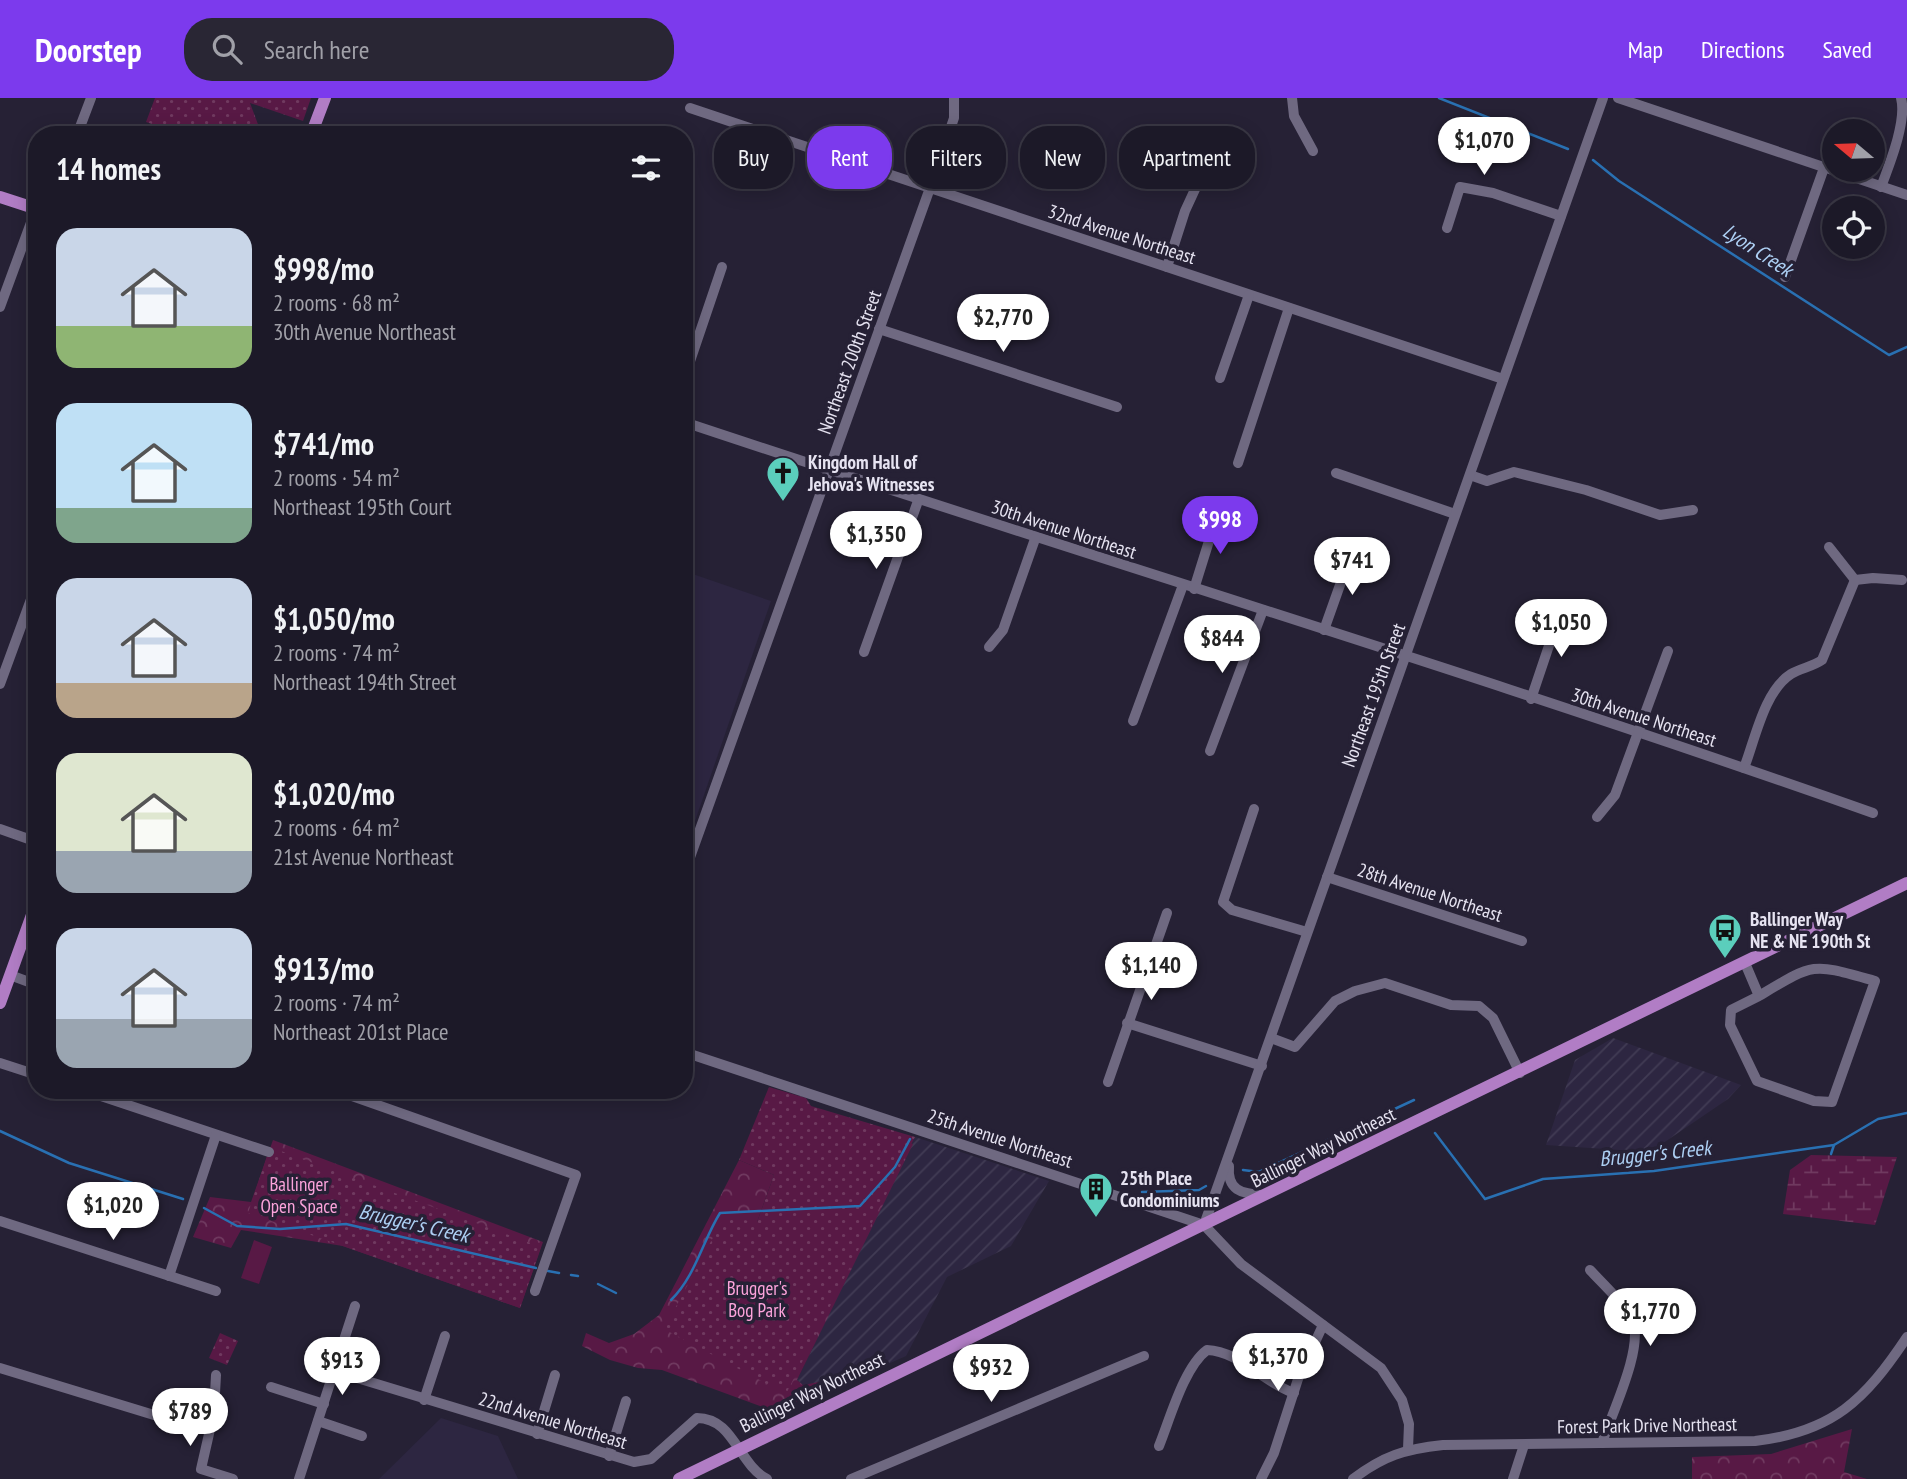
<!DOCTYPE html>
<html lang="en">
<head>
<meta charset="utf-8">
<style>
	body { margin:0; font-family:"PT Sans Narrow",sans-serif; background:#292634; color:#f1f3f6; height:100vh; display:flex; flex-direction:column; font-size:26px; white-space:nowrap }
	* { box-sizing:border-box; margin:0 }
	p { font-size:23px; color:#a0a0a8 }
	.icon { flex:none; width:38px; height:38px; fill:none; stroke:currentColor; stroke-width:2; stroke-linecap:round; stroke-linejoin:round }
	.map { position:relative; flex:1; overflow:hidden }
	.details { position:absolute; left:28px; top:28px; width:665px; height:973px; display:flex; flex-direction:column; background:#1c1928; border-radius:28px; box-shadow:0 4px 18px #0003,0 0 0 2px #3a3845 }
	.details>* { flex:none }
	.top-card { position:absolute; left:714px; top:28px; width:665px; height:63px; display:flex; gap:14px }
	.needle { width:46px; rotate:289deg }
	.fabs { position:absolute; left:1822px; top:21px; display:grid; gap:14px }
	.fabs a { display:grid; place-items:center; width:63px; height:63px; border-radius:50%; background:#1c1928; box-shadow:0 4px 18px #0003,0 0 0 2px #3a3845; font-size:35px }
	.price { position:absolute; translate:-50% -60px; padding:0 16px; border-radius:24px; background:#fff; color:#222; font-size:23px; line-height:46px; filter:drop-shadow(0 2px 4px #0008) }
	.price::after { content:''; position:absolute; left:50%; top:42px; width:21px; height:16px; margin-left:-10px; background:inherit; clip-path:polygon(0 0,100% 0,50% 100%) }
	.price.on { background:#7c3aed; color:#fff }
	ul { padding:0; list-style:none }
	li { display:flex; align-items:center; gap:21px; height:175px; padding:0 28px }
	li span { display:grid; place-items:center; flex:none; width:196px; height:140px; border-radius:21px; color:#555 }
	li>.icon { margin-inline-start:auto }
	span .icon { width:84px; height:84px; fill:#fffc; stroke-width:1 }
	li b { font-size:30px }
	h2 { display:flex; justify-content:space-between; align-items:center; height:84px; padding:0 28px; font-size:30px }
	.pill { padding:0 24px; border-radius:28px; background:#1c1928; box-shadow:0 4px 18px #0003,0 0 0 2px #3a3845; font-size:24px; line-height:63px }
	.pill.on { background:#7c3aed; color:#fff }
	header { display:flex; align-items:center; gap:42px; box-sizing:border-box; height:98px; padding:0 35px; background:#7c3aed; color:#fff }
	header strong { font-size:33px }
	nav { display:flex; gap:38px; margin-inline-start:auto; font-size:24px }
	.search { width:490px; height:63px; background:#292634; display:flex; align-items:center; gap:18px; box-sizing:border-box; padding:0 24px; border-radius:28px; color:#a0a0a8; font-size:26px }
	.map>svg:first-child { display:block }
	.built { fill:#2d2641 }
	.industrial { fill:url(#industrial-furrows) }
	.forest { fill:url(#forest-crowns) }
	.wetland { fill:url(#wetland-marsh) }
	.park { fill:url(#park-dots) }
	.pitch { fill:#581945 }
	.lines { fill:none; stroke-linecap:round; stroke-linejoin:round }
	.stream { stroke:#2970b2; stroke-width:2.5 }
	.minor { stroke:#6f6981; stroke-width:10 }
	.major { stroke:#b17dc5; stroke-width:12 }
	.labels { text-anchor:middle; dominant-baseline:central; stroke-width:7; stroke-linejoin:round; paint-order:stroke }
	.street-label { font-size:19px; fill:#e6e3f1; stroke:#262135 }
	.poi-label { font-size:19px; font-weight:bold; fill:#e6e3f1; stroke:#262135; text-anchor:start }
	.park-label { font-size:19px; fill:#fca3db; stroke:#262135 }
	.water-label { font-size:21px; font-style:italic; fill:#adcff3; stroke:#262135 }
</style>
</head>
<body>
<header>
<strong>Doorstep</strong>
<div class="search"><svg class="icon" aria-label="search" viewBox="0 0 24 24"><circle cx="10" cy="10" r="6"/><path d="M15 15l6 6"/></svg>Search here</div>
<nav><a>Map</a><a>Directions</a><a>Saved</a></nav>
</header>
<div class="map">
<svg width="1907" height="1381" viewBox="0 0 1907 1381">
	<defs>
		<pattern id="industrial-furrows" width="10" height="10" patternUnits="userSpaceOnUse" patternTransform="scale(1.75)"><rect width="10" height="10" fill="#2d2641"/><path d="M-1 1l2-2M0 10L10 0M9 11l2-2" fill="none" stroke="#413b54"/></pattern>
		<pattern id="forest-crowns" width="20" height="18" patternUnits="userSpaceOnUse" patternTransform="scale(1.75)"><rect width="20" height="18" fill="#581945"/><path d="M2 6a3 3 0 1 1 6 0M12 15a3 3 0 1 1 6 0" fill="none" stroke="#703a60"/></pattern>
		<pattern id="wetland-marsh" width="20" height="14" patternUnits="userSpaceOnUse" patternTransform="scale(1.75)"><rect width="20" height="14" fill="#581945"/><path d="M1 5h8M5 5V1M11 12h8M15 12V8" fill="none" stroke="#703a60"/></pattern>
		<pattern id="park-dots" width="8" height="8" patternUnits="userSpaceOnUse" patternTransform="scale(1.75)"><rect width="8" height="8" fill="#581945"/><path d="M2 2h.1M6 6h.1" fill="none" stroke="#703a60" stroke-width="1.8" stroke-linecap="round"/></pattern>
	</defs>
	<rect width="100%" height="100%" fill="#262135"/>
	<g class="built">
		<polygon points="684,473 771,503 684,755"/>
		<polygon points="441,1320 498,1338 518,1381 379,1381"/>
	</g>
	<g class="industrial">
		<polygon points="1613,940 1741,987 1728,1001 1650,1054 1546,1047 1575,962"/>
		<polygon points="915,1039 1049,1083 1011,1148 947,1179 906,1258 813,1299 823,1284 803,1287 797,1282"/>
	</g>
	<g class="forest">
		<polygon points="273,1042 543,1144 520,1210 343,1148 241,1132 231,1150 193,1139 210,1099 251,1104"/>
		<polygon points="900,1043 913,1046 797,1282 803,1287 824,1283 813,1299 771,1312 662,1272 638,1270 610,1262 582,1248 586,1235 609,1245 634,1236 659,1217 739,1062 774,1077 757,1124 712,1158"/>
		<polygon points="1852,1331 1844,1374 1867,1381 1692,1381 1692,1359 1771,1356"/>
	</g>
	<polygon class="wetland" points="1811,1057 1897,1059 1875,1127 1783,1116 1790,1072"/>
	<g class="park">
		<polygon points="155,0 311,0 303,23 250,5 262,37 185,37 146,24"/>
		<polygon points="769,989 806,1000 811,1008 915,1039 786,1296 664,1231 724,1119 757,1124 774,1077 739,1062"/>
		<polygon points="270,1049 541,1149 520,1210 248,1115"/>
		<polygon points="220,1235 238,1243 227,1267 209,1260"/>
	</g>
	<polygon class="pitch" points="254,1142 272,1149 259,1186 241,1180"/>
	<g class="lines">
		<g class="stream">
			<polyline points="1439,0 1568,51"/>
			<polyline points="1593,62 1619,83 1889,257 1907,249"/>
			<polyline points="0,1033 69,1065 183,1101"/>
			<polyline points="1435,1035 1485,1101 1543,1081 1654,1073 1834,1047 1878,1021 1907,1015"/>
			<polyline points="1831,1056 1834,1047"/>
			<polyline points="1243,1072 1259,1074 1414,1002"/>
			<polyline points="1142,1094 1199,1092 1206,1088"/>
			<polyline points="204,1110 237,1128 280,1131 346,1126 536,1170"/>
			<polyline points="548,1173 559,1175"/>
			<polyline points="571,1177 578,1178"/>
			<polyline points="598,1186 616,1195"/>
			<path d="M 671,1202 C 695,1179 703,1142 720,1115 L 860,1108 L 895,1069 L 910,1041"/>
		</g>
		<g class="minor">
			<polyline points="1292,0 1294,18 1313,53"/>
			<polyline points="1618,0 1907,97"/>
			<polyline points="690,10 1503,281"/>
			<polyline points="77,37 91,0"/>
			<path d="M 1881,89 C 1890,65 1907,23 1901,0"/>
			<polyline points="1447,130 1460,89 1493,95 1561,118"/>
			<polyline points="1167,169 1185,113 1215,48"/>
			<polyline points="1785,179 1824,70"/>
			<polyline points="0,209 36,111"/>
			<polyline points="879,231 1117,309"/>
			<polyline points="1220,280 1249,197"/>
			<polyline points="684,281 722,169"/>
			<path d="M 684,324 C 1080,456 1480,576 1873,715"/>
			<polyline points="1238,365 1289,210"/>
			<polyline points="1336,375 1455,416"/>
			<polyline points="1470,377 1487,383 1514,374 1586,392 1660,417 1693,412"/>
			<polyline points="1829,449 1855,482 1873,480 1902,482"/>
			<polyline points="1194,491 1209,443 1224,413"/>
			<polyline points="1324,532 1351,456"/>
			<polyline points="989,549 1003,532 1035,441"/>
			<polyline points="864,554 918,403"/>
			<polyline points="0,586 37,485"/>
			<polyline points="1531,601 1561,512"/>
			<polyline points="1133,623 1183,487"/>
			<polyline points="1210,653 1263,512"/>
			<path d="M 1744,670 C 1755,642 1764,593 1791,576 C 1801,570 1812,569 1822,562 L 1855,482"/>
			<polyline points="1254,711 1223,804 1232,812 1307,834"/>
			<polyline points="1597,719 1615,697 1668,553"/>
			<polyline points="0,731 37,744"/>
			<polyline points="684,776 930,90 954,20 954,0"/>
			<polyline points="1327,779 1522,843"/>
			<path d="M 1745,865 L 1759,898 L 1731,912 L 1730,927 L 1757,983 L 1814,1003 L 1832,1004 L 1875,883 C 1811,865 1816,864 1759,898"/>
			<polyline points="10,877 37,887"/>
			<polyline points="1127,925 1262,968"/>
			<polyline points="1271,940 1295,949 1335,903 1355,893 1385,885 1451,907 1479,908 1493,920 1520,975"/>
			<polyline points="684,954 1204,1127 1241,1166 1381,1270 1402,1302 1409,1326 1408,1351"/>
			<polyline points="0,965 37,977"/>
			<polyline points="1108,984 1167,815"/>
			<polyline points="83,992 269,1054"/>
			<polyline points="335,992 576,1077 535,1193"/>
			<path d="M 1229,1068 C 1227,1092 1241,1096 1263,1097"/>
			<polyline points="0,1123 216,1193"/>
			<polyline points="1204,1127 1603,0"/>
			<path d="M 1590,1172 C 1604,1187 1622,1203 1632,1222 C 1645,1248 1611,1317 1602,1345"/>
			<polyline points="169,1178 216,1037"/>
			<polyline points="0,1270 154,1317"/>
			<path d="M 334,1273 L 634,1364 L 651,1361 L 697,1320 C 734,1320 738,1366 767,1381"/>
			<polyline points="216,1277 214,1314 201,1371 233,1381"/>
			<polyline points="271,1289 324,1306"/>
			<polyline points="424,1302 445,1238"/>
			<polyline points="318,1323 362,1338"/>
			<polyline points="537,1336 555,1277"/>
			<path d="M 1159,1348 C 1170,1321 1184,1269 1207,1252 C 1239,1253 1264,1285 1294,1295"/>
			<polyline points="609,1358 626,1303"/>
			<polyline points="299,1381 355,1208"/>
			<polyline points="851,1381 1144,1258"/>
			<polyline points="1261,1381 1274,1355 1298,1281 1323,1227"/>
			<path d="M 1353,1381 C 1383,1358 1405,1351 1443,1347 L 1755,1343 C 1833,1334 1865,1302 1907,1239"/>
			<polyline points="1513,1381 1524,1347"/>
		</g>
		<g class="major">
			<polyline points="311,37 325,0"/>
			<polyline points="0,99 37,111"/>
			<polyline points="0,905 37,803"/>
			<polyline points="679,1381 1907,785"/>
		</g>
	</g>
	<defs>
		<symbol id="church-pin" viewBox="-11 -11 22 30"><path d="M0 17L-7.5 6A9.5 9.5 0 1 1 7.5 6Z" fill="#5bcebc" stroke="#262135"/><path d="M-1.2-6h2.4v3.5h3.3v2.4h-3.3V6h-2.4V-.1h-3.3v-2.4h3.3Z" fill="#111"/></symbol>
		<symbol id="bus-pin" viewBox="-11 -11 22 30"><path d="M0 17L-7.5 6A9.5 9.5 0 1 1 7.5 6Z" fill="#5bcebc" stroke="#262135"/><path d="M-5-6H5V4H4V6H2V4H-2V6H-4V4H-5ZM-3.5-4V0h7V-4ZM-3.5 1.2v1.5H-2V1.2ZM2 1.2v1.5H3.5V1.2Z" fill="#111"/></symbol>
		<symbol id="building-pin" viewBox="-11 -11 22 30"><path d="M0 17L-7.5 6A9.5 9.5 0 1 1 7.5 6Z" fill="#5bcebc" stroke="#262135"/><path d="M-4-6H4V6H1V3H-1V6H-4ZM-2.5-4.3h1.7v1.8h-1.7ZM.8-4.3h1.7v1.8H.8ZM-2.5-1h1.7V.8h-1.7ZM.8-1h1.7V.8H.8Z" fill="#111"/></symbol>
	</defs>
	<g fill-rule="evenodd">
		<use href="#church-pin" x="764" y="356" width="38" height="52"/>
		<use href="#bus-pin" x="1706" y="813" width="38" height="52"/>
		<use href="#building-pin" x="1077" y="1072" width="38" height="52"/>
	</g>
	<g class="labels">
		<g class="street-label">
			<text transform="translate(1122 136) rotate(18)">32nd Avenue Northeast</text>
			<text transform="translate(849 264) rotate(-70)">Northeast 200th Street</text>
			<text transform="translate(1064 431) rotate(18)">30th Avenue Northeast</text>
			<text transform="translate(1373 597) rotate(-70)">Northeast 195th Street</text>
			<text transform="translate(1644 619) rotate(18)">30th Avenue Northeast</text>
			<text transform="translate(1430 794) rotate(18)">28th Avenue Northeast</text>
			<text transform="translate(1000 1040) rotate(18)">25th Avenue Northeast</text>
			<text transform="translate(1323 1049) rotate(-26)">Ballinger Way Northeast</text>
			<text transform="translate(812 1294) rotate(-26)">Ballinger Way Northeast</text>
			<text transform="translate(553 1322) rotate(17)">22nd Avenue Northeast</text>
			<text transform="translate(1647 1327) rotate(-1)">Forest Park Drive Northeast</text>
		</g>
		<g class="poi-label">
			<text x="808" y="364">Kingdom Hall of<tspan x="808" dy="22">Jehova's Witnesses</tspan></text>
			<text x="1750" y="821">Ballinger Way<tspan x="1750" dy="22">NE &amp; NE 190th St</tspan></text>
			<text x="1120" y="1080">25th Place<tspan x="1120" dy="22">Condominiums</tspan></text>
		</g>
		<g class="park-label">
			<text x="299" y="1086">Ballinger<tspan x="299" dy="22">Open Space</tspan></text>
			<text x="757" y="1190">Brugger's<tspan x="757" dy="22">Bog Park</tspan></text>
		</g>
		<g class="water-label">
			<text transform="translate(1758 152) rotate(33)">Lyon Creek</text>
			<text transform="translate(1655 1055) rotate(-6)">Brugger's Creek</text>
			<text transform="translate(414 1125) rotate(13)">Brugger's Creek</text>
		</g>
	</g>
</svg>
<div class="fabs">
<a><svg class="needle" viewBox="-14 -14 28 28"><path d="M0-13l5 13h-10z" fill="#e53935"/><path d="M0 13l5-13h-10z" fill="#a0a0a8"/></svg></a>
<a><svg class="icon" aria-label="locate" viewBox="0 0 24 24"><circle cx="12" cy="12" r="6"/><path d="M12 2v4M12 18v4M2 12h4M18 12h4"/></svg></a>
</div>
<b class="price" style="left:1484px;top:79px">$1,070</b>
<b class="price" style="left:1003px;top:256px">$2,770</b>
<b class="price on" style="left:1220px;top:458px">$998</b>
<b class="price" style="left:876px;top:473px">$1,350</b>
<b class="price" style="left:1352px;top:499px">$741</b>
<b class="price" style="left:1561px;top:561px">$1,050</b>
<b class="price" style="left:1222px;top:577px">$844</b>
<b class="price" style="left:1151px;top:904px">$1,140</b>
<b class="price" style="left:113px;top:1144px">$1,020</b>
<b class="price" style="left:1650px;top:1250px">$1,770</b>
<b class="price" style="left:1278px;top:1295px">$1,370</b>
<b class="price" style="left:342px;top:1299px">$913</b>
<b class="price" style="left:991px;top:1306px">$932</b>
<b class="price" style="left:190px;top:1350px">$789</b>
<div class="top-card">
<a class="pill">Buy</a>
<a class="pill on">Rent</a>
<a class="pill">Filters</a>
<a class="pill">New</a>
<a class="pill">Apartment</a>
</div>
<section class="details">
<h2>14 homes<svg class="icon" aria-label="filters" viewBox="0 0 24 24"><path d="M4 7h16M4 17h16"/><circle cx="9" cy="7" r="2"/><circle cx="15" cy="17" r="2"/></svg></h2>
<ul>
<li><span style="background:linear-gradient(#c9d6e8 70%,#8fb573 0)"><svg class="icon" aria-label="home" viewBox="0 0 24 24"><path d="M3 11l9-7 9 7M6 9v11h12V9"/></svg></span><div><b>$998/mo</b><p>2 rooms · 68 m²</p><p>30th Avenue Northeast</p></div></li>
<li><span style="background:linear-gradient(#bfe0f5 75%,#7fa58c 0)"><svg class="icon" aria-label="home" viewBox="0 0 24 24"><path d="M3 11l9-7 9 7M6 9v11h12V9"/></svg></span><div><b>$741/mo</b><p>2 rooms · 54 m²</p><p>Northeast 195th Court</p></div></li>
<li><span style="background:linear-gradient(#c9d6e8 75%,#b9a48a 0)"><svg class="icon" aria-label="home" viewBox="0 0 24 24"><path d="M3 11l9-7 9 7M6 9v11h12V9"/></svg></span><div><b>$1,050/mo</b><p>2 rooms · 74 m²</p><p>Northeast 194th Street</p></div></li>
<li><span style="background:linear-gradient(#dfe7d0 70%,#9aa5b1 0)"><svg class="icon" aria-label="home" viewBox="0 0 24 24"><path d="M3 11l9-7 9 7M6 9v11h12V9"/></svg></span><div><b>$1,020/mo</b><p>2 rooms · 64 m²</p><p>21st Avenue Northeast</p></div></li>
<li><span style="background:linear-gradient(#c9d6e8 65%,#9aa5b1 0)"><svg class="icon" aria-label="home" viewBox="0 0 24 24"><path d="M3 11l9-7 9 7M6 9v11h12V9"/></svg></span><div><b>$913/mo</b><p>2 rooms · 74 m²</p><p>Northeast 201st Place</p></div></li>
</ul>
</section>
</div>
</body>
</html>
